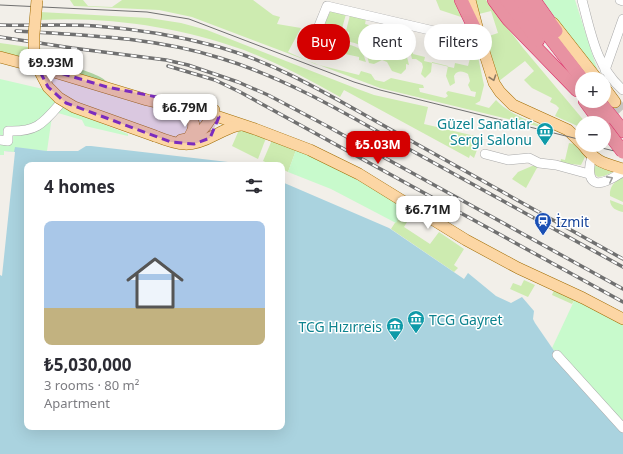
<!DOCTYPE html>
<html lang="en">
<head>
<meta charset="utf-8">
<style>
	body { margin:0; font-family:"Noto Sans",sans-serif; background:#f2f2f3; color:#2b2b33; height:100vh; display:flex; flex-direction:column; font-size:15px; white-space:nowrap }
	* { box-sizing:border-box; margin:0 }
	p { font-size:13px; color:#7c7c81 }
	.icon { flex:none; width:22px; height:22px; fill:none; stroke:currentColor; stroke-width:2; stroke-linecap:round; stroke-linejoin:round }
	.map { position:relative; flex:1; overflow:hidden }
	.side { position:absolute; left:24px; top:162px; width:261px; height:268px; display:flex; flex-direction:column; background:#fff; border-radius:8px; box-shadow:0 4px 16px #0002 }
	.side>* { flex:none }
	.top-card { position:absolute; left:297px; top:24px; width:266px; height:36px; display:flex; gap:8px }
	.fabs { position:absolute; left:575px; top:72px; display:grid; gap:8px }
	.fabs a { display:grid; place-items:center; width:36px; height:36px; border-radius:50%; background:#fff; box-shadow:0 4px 16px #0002; font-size:20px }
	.price { position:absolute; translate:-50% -34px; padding:0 9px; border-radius:8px; background:#fff; color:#222; font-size:13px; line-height:26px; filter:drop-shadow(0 1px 2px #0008) }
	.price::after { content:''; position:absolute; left:50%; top:24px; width:12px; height:9px; margin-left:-6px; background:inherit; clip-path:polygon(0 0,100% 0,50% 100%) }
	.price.on { background:#d40000; color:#fff }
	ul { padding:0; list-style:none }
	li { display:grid; align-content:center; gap:8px; height:212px; padding:0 20px }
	li span { display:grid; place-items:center; height:124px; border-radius:8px; color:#555 }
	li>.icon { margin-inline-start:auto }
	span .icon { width:72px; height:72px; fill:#fffc; stroke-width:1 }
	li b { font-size:17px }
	h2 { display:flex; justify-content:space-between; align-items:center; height:48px; padding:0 20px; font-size:17px }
	.chip { padding:0 14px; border-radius:18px; background:#fff; box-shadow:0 4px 16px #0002; font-size:14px; line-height:36px }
	.chip.on { background:#d40000; color:#fff }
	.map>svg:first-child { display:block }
	.grass { fill:#cdebb0 }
	.forest { fill:#add19e }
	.park { fill:#c8facc }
	.water { fill:#aad3df }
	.pier { fill:#f2efe9 }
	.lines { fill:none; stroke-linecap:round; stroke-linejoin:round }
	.major-tunnel { stroke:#c8c6c1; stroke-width:11; stroke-dasharray:11 5.5; stroke-linecap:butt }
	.minor-casing { stroke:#a9a9a9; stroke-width:10 }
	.major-casing { stroke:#a06b00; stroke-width:12 }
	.highway-casing { stroke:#dc2a67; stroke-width:14 }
	.minor { stroke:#fff; stroke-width:9 }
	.major { stroke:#fcd6a4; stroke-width:11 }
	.highway { stroke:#e892a2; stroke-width:13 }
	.tram { stroke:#707070; stroke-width:1 }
	.rail-casing { stroke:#707070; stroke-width:3.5 }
	.rail { stroke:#fff; stroke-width:2; stroke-dasharray:6; stroke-linecap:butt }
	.major-bridge-casing { stroke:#a06b00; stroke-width:12; stroke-linecap:butt }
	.highway-bridge-casing { stroke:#dc2a67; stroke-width:14; stroke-linecap:butt }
	.major-bridge { stroke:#fcd6a4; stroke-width:11 }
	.highway-bridge { stroke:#e892a2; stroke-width:13 }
	.oneway { stroke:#8f7c63 }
	.oneway2 { stroke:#9c9c9c }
	.marked { fill:#7b2cbf; fill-opacity:0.2; stroke:#7b2cbf; stroke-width:3; stroke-dasharray:8 5; stroke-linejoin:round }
	.labels { text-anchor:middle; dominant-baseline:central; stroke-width:3; stroke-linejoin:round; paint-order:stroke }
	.culture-label { font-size:14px; fill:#0d838f; stroke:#fff; text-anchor:end }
	.transit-label { font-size:14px; fill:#164399; stroke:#fff; text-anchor:start }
</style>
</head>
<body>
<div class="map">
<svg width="623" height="454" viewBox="0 0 623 454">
	<rect width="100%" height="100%" fill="#f2efe9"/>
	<g class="grass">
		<path d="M 70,0 L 83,0 L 88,6 L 112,7 L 122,0 L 253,0 L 273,15 L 280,17 L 277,24 L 301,28 L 288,52 L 315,64 L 359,75 L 361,71 L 371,74 L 375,80 L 384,82 L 391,78 L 423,85 L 424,88 L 419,88 L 420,92 L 445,98 L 448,96 L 446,93 L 448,91 L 475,97 L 476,92 L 471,91 L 468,85 L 470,81 L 468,74 C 463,71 457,70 454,76 L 455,83 L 450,86 L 446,76 L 448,66 L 432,62 L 431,72 L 425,78 L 421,74 L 423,67 L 422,63 L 416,59 L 412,59 L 410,51 L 413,51 L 413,54 L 425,57 L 424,61 L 454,68 L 455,63 L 468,66 L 474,43 L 475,43 L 484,85 L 480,101 L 475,104 L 489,108 L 496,100 C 511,116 533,122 553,130 L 380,88 L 192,17 L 159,10 L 74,6 Z"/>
		<polygon points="436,0 456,0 464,18 440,10"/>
		<polygon points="474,0 486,0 523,48 586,123 582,123 582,128 555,116 559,108 556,105 550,102 552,98 532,88 524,80 534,71 525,61 499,81 486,37 498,33 491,11 479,14"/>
		<path d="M 331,10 L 346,14 L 340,36 L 348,38 L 349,32 L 346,31 L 350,15 L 366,19 L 365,24 L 372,26 L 370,32 L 396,39 L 396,45 L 402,48 L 396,55 L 398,56 L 405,49 L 409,65 L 406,64 L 406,69 L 401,74 L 392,71 L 387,62 L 382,60 L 374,64 L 369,63 C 365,46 363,45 347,41 L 347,44 C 360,48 362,48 366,62 L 359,60 L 359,57 L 318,48 L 319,45 L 315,44 Z"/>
		<path d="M 40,12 L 149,18 L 181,23 L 207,30 L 355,88 L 374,95 L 428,107 L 424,124 L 475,136 L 480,142 L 474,158 L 470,155 L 469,158 L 344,90 L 340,97 C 309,79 277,63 244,50 C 179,27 108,16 39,20 Z"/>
		<polygon points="0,43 42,49 44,64 0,53"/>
		<polygon points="239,130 242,130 266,138 258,159 232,146"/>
		<polygon points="272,140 296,150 288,172 282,169 282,165 272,165 263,161"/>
		<polygon points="569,143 574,144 585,157 581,165 560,163 561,159 565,160"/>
		<polygon points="592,164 601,168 613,172 604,176 598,177 593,173"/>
		<polygon points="532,166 538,166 526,188 512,179 518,172"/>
		<path d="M 623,177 L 623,202 L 610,196 C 609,186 615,181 623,177 Z"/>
		<path d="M 610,200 L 623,205 L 623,212 C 617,211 610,208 610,200 Z"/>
		<polygon points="405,207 413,212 404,227 430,244 439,232 464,249 454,265 458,268 454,272 391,229"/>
		<polygon points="524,280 535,285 528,297 510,289 513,283 521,286"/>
		<polygon points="554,290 575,299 572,304 552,295"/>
	</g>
	<path class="forest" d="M 42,49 L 72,53 L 70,60 L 70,64 C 81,71 101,74 108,83 L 44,64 Z"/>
	<g class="park">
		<polygon points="541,0 575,0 599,75"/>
		<polygon points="0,79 43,89 59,105 68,110 128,134 128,136 85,126 82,120 58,113 52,116 47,151 15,148 15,152 4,155 0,155"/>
		<polygon points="296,150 340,170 405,207 396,223 331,189 288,172"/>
		<polygon points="575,299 623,324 623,428 552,348"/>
	</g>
	<polygon class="water" points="86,146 91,146 228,162 237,165 27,165 27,427 282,427 282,182 389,228 464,279 468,273 496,296 511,303 522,297 534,311 533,319 535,323 557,355 623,428 623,454 0,454 0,155 4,155 4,151 14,152 15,147 47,151 78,151"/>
	<polygon class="pier" points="4,151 15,152 2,276 0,275 0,155 4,155"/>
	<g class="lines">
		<polyline class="major-tunnel" points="615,102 623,111"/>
		<defs>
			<g id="minor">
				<path d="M 582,0 C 591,33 596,67 623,90"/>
				<polyline points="620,0 623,1"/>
				<polyline points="308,53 327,6 481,42"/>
				<polyline points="605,70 623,19"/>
				<path d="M 0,140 L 8,141 L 8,131 C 35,132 42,125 59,105"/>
				<polyline points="485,154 508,160 529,158 539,163 556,165 589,174"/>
				<path d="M 592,157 C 588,168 587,189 606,181 C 612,179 617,175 623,172"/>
				<polyline points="557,355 623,428"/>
			</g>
			<g id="major">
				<polyline points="470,0 481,42 494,83 500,92 513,105 568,130 582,144"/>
				<polyline points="553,23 597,79"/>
				<polyline points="0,57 41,68 147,100 219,117 255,129 310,150 359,174 466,240 518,268 583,298 623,319"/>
				<polyline points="604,87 615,102"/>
				<path d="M 183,109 C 196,119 197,127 187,140"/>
				<path d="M 155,136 C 180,146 191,148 215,135 C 224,131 231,126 241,125"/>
				<path d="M 181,140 C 198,138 209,125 214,110"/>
				<path d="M 583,145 C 596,162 603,163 623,169"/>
			</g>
			<g id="highway">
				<polyline points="461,0 481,42"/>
				<polyline points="494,0 508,19 577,90"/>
				<polyline points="507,0 538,40"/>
				<polyline points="521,0 582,79"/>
				<polyline points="534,0 556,31"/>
				<polyline points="585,101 601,123"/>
				<polyline points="599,101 623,131"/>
			</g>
		</defs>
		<use href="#minor" class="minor-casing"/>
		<use href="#major" class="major-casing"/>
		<use href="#highway" class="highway-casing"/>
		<use href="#minor" class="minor"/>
		<use href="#major" class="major"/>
		<use href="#highway" class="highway"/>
		<g class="tram">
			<polyline points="0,5 147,12 189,19 354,82 380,90 582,140"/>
			<polyline points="589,145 623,153"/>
		</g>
		<defs>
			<g id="rail">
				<path d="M 0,25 C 32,26 64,24 95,26 C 137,29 179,36 219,47 C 279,64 334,98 388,128 C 466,172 545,215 623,259"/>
				<path d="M 16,31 C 84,35 154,37 220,58 C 286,78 345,113 405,147 C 478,187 550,227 623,267"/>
				<polyline points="0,37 72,48 166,60 188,65 238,82 268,95 325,125 623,289"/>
				<polyline points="168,66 215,80 240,92 623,302"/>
			</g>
		</defs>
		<use href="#rail" class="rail-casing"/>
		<use href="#rail" class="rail"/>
		<defs>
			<polyline id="major-bridge" points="37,0 34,34 34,54 38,68 48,87 59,98 74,107 155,136"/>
			<polyline id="highway-bridge" points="604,127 623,152"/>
		</defs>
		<use href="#major-bridge" class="major-bridge-casing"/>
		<use href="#highway-bridge" class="highway-bridge-casing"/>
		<use href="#major-bridge" class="major-bridge"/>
		<use href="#highway-bridge" class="highway-bridge"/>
	</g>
	<defs><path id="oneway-chevron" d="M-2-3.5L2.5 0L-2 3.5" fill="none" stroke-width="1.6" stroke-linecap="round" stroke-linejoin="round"/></defs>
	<use class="oneway" href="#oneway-chevron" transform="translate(493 78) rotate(71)"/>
	<use class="oneway2" href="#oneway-chevron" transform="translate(610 179) rotate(-28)"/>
	<path class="marked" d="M 37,66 L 107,87 L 197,105 L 214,110 L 212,115 L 219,117 L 210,138 L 194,144 L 171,142 L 66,103 L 48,87 Z"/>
	<defs>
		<symbol id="museum-pin" viewBox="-11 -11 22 30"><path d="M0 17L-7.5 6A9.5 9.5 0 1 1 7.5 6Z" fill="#0f9aa8" stroke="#fff"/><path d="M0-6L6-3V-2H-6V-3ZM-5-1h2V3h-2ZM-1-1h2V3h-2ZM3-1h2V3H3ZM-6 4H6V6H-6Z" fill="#fff"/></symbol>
		<symbol id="station-pin" viewBox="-11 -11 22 30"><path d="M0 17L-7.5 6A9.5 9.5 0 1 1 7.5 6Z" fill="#1a4fb4" stroke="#fff"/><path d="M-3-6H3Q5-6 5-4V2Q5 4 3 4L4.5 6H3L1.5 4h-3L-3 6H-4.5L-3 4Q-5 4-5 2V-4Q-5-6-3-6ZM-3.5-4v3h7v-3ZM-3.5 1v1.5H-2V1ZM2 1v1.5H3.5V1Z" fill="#fff"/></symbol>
	</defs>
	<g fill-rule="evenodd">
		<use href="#museum-pin" x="535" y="121" width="20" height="27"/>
		<use href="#station-pin" x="533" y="211" width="20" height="27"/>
		<use href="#museum-pin" x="406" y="309" width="20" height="27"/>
		<use href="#museum-pin" x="385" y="316" width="20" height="27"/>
	</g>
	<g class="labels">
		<g class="culture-label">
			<text x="532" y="123">Güzel Sanatlar<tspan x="532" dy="16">Sergi Salonu</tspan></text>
			<text x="429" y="319" text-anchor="start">TCG Gayret</text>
			<text x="382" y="326">TCG Hızırreis</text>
		</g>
		<g class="transit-label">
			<text x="556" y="221">İzmit</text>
		</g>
	</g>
</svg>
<div class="fabs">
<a>+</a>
<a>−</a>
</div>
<b class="price" style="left:51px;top:83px">₺9.93M</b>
<b class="price" style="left:185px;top:128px">₺6.79M</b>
<b class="price on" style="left:378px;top:165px">₺5.03M</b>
<b class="price" style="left:428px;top:230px">₺6.71M</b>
<div class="top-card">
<a class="chip on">Buy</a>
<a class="chip">Rent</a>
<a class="chip">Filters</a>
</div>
<section class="side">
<h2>4 homes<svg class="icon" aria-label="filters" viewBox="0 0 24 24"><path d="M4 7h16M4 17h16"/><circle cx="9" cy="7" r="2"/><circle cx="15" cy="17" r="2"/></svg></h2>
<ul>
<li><span style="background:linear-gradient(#a9c7e8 70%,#c2b280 0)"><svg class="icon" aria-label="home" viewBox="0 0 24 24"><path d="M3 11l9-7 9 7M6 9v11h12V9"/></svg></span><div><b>₺5,030,000</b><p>3 rooms · 80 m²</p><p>Apartment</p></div></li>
</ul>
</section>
</div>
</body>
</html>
